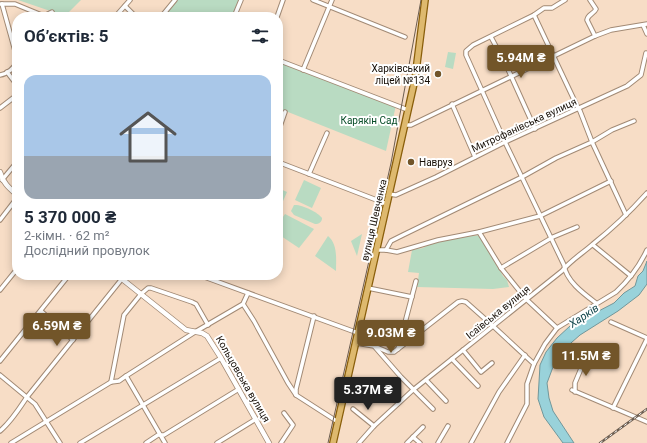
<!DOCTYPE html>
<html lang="uk">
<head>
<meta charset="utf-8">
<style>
	body { margin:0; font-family:Roboto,sans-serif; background:#f6f6f7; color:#1f2937; height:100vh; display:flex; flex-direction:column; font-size:15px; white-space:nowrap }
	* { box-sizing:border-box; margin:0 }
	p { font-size:13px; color:#747a83 }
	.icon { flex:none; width:22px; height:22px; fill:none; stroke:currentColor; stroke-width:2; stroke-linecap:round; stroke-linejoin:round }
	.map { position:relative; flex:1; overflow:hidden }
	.details { position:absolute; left:12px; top:12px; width:271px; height:268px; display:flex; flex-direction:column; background:#fff; border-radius:16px; box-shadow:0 2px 10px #0003 }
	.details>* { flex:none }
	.price { position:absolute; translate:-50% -34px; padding:0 9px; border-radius:4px; background:#725529; color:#fff; font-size:13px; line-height:26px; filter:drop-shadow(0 1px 2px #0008) }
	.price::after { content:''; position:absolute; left:50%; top:24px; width:12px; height:9px; margin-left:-6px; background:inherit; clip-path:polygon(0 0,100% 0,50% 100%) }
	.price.current { background:#222; color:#fff }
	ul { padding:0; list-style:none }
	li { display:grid; align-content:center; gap:8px; height:212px; padding:0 12px }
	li+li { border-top:1px solid #e0e1e3 }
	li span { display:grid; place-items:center; height:124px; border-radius:12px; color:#555 }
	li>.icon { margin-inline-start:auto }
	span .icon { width:72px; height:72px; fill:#fffc; stroke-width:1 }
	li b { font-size:17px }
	h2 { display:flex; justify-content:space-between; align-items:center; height:48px; padding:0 12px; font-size:17px }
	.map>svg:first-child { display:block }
	.green { fill:#b9dbc2 }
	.water { fill:#99d2da; stroke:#72979a }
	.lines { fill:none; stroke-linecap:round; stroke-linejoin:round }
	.street-casing { stroke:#a28a75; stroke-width:5.5 }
	.secondary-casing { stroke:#a28a75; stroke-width:6 }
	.primary-casing { stroke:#8a5f0b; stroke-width:8 }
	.street { stroke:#fff; stroke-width:3.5 }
	.secondary { stroke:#fff; stroke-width:4.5 }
	.primary { stroke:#deb96e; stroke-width:5.5 }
	.tram { stroke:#6c5d50; stroke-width:1 }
	.rail-casing { stroke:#6c5d50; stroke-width:2.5 }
	.rail { stroke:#fff; stroke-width:1; stroke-dasharray:3; stroke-linecap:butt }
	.poi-dot { fill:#725529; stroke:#fff; stroke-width:1.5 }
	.labels { text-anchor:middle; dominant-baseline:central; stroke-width:4; stroke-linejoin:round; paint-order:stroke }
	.poi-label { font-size:10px; fill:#160e06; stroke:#fff; text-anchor:end }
	.park-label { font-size:10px; fill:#064b26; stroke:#fff }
	.street-label { font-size:10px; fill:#160e06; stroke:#fff }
	.water-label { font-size:11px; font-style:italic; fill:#11454b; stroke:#fff }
</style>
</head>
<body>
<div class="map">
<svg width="647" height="443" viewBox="0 0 647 443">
	<rect width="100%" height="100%" fill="#f7ddc6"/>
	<g class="green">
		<polygon points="18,0 81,0 65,16"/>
		<polygon points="176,0 240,0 234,17 163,17"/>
		<polygon points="448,52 456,53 453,69 445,67"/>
		<polygon points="278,62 396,105 386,151 278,108"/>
		<polygon points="304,180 321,188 312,208 295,200"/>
		<polygon points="278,188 287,192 280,208 278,208"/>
		<path d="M 294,205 C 301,204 318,212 322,218 C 322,222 319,224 315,224 L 294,215 L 291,211 Z"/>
		<polygon points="285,214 314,229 299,248 278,234 278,224"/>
		<polygon points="362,234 357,256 351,241"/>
		<polygon points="480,235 494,259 503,276 507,280 509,287 493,289 417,287 419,273 408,272 412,250 423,248 435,241"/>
		<path d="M 328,236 C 338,244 336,260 336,271 L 315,256 Z"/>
		<polygon points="366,326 375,328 372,344 362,342"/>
	</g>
	<polygon class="water" points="647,261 647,284 639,295 618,311 580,335 563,350 553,367 547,383 549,398 553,411 574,443 563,443 544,417 538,399 540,365 546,352 557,338 570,326 614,303 624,293 635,286 638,276 643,271"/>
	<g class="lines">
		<defs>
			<g id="street">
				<polyline points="313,0 405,37"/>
				<path d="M 565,0 L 552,8 L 544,8 L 534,15 L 473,45 L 466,51 L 466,55 L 505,142 L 564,265 C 566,281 584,294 596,303"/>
				<path d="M 590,0 L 596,9 C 594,14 588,14 587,20 L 595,36"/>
				<polyline points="1,4 15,4 44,16 52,12"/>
				<polyline points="2,4 17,58"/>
				<polyline points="125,6 136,17"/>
				<polyline points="534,15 577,106 580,111 592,142 626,215"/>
				<polyline points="115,17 130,0"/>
				<polyline points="161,17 175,0"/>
				<polyline points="234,17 241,0"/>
				<polyline points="277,17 283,0"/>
				<polyline points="643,25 647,34"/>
				<polyline points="491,37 507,67 535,129"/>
				<polyline points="278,60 408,110"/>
				<polyline points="303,70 332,0"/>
				<polyline points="7,72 17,85"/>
				<path d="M 0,75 C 7,74 15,68 17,61"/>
				<polyline points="452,104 475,157"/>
				<polyline points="0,108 17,95"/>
				<polyline points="405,125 411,125 595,36 611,30 647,24"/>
				<polyline points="278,132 285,112"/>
				<polyline points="278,162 387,204"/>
				<polyline points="309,174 327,133"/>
				<polyline points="2,180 17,162"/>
				<polyline points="389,194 396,195 436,177 505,142 627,86 641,75 646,53"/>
				<polyline points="0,220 17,198"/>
				<polyline points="479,232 501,268 526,299 557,328"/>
				<polyline points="593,245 631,276"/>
				<polyline points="377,250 386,250 391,241 403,235 522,177 556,158 592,142 612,130 634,121"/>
				<polyline points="386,250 397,252 438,240 479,232 540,216 611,181"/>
				<polyline points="501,268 553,237 577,227"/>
				<polyline points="199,275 358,333"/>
				<polyline points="368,288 412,297"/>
				<polyline points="0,290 17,269"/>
				<polyline points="243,304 254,321 288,383 296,395 338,422"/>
				<polyline points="41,311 73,340"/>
				<polyline points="611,322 647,338"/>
				<polyline points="356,343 374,346 401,377 433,409"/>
				<polyline points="374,346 388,352 394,352 458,302 462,301 466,302 493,326 534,364 527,384 527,404 507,443"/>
				<polyline points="398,349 416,281"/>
				<polyline points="463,350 481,372 492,363"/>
				<polyline points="452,359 478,386"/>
				<polyline points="0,361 69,275"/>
				<path d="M 534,364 L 545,344 L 557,328 L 616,292 C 630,279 639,267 647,250"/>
				<polyline points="0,375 35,404 60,443"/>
				<polyline points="126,376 165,443"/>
				<polyline points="426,380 446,401"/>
				<polyline points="111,382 124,315 141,294 148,288 151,288 192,302 196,304 208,325"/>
				<polyline points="572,390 647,422"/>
				<polyline points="575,392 575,383 585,359"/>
				<polyline points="296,395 296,389 314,316"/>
				<polyline points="613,408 647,339"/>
				<polyline points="353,409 374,426"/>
				<path d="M 0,431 C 11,422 19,409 27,397 L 125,275"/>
				<polyline points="413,437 420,443"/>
				<polyline points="11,443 111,382 119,381 126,376 195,332 243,304 248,293"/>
				<polyline points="80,443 221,358"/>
				<polyline points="146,443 158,435 164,435 239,389"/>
				<polyline points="217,443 256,419"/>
				<polyline points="281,443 293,425 284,413"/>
				<path d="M 359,443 L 374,426 L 413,390 L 562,271 C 571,260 583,253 593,244 C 612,229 630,212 647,193"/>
				<polyline points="407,443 423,427"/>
				<polyline points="438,443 448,426"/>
				<polyline points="471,443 499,392 525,355"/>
			</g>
			<g id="secondary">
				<path d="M 0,172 C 3,183 9,188 17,195"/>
				<polyline points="117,275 186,330 202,333 207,336 221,358 269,443"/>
			</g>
			<polyline id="primary" points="333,443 415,79 425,0"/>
		</defs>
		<use href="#street" class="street-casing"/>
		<use href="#secondary" class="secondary-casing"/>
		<use href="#primary" class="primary-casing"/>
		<use href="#street" class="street"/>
		<use href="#secondary" class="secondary"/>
		<use href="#primary" class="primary"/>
		<polyline class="tram" points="328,443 391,163 421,0"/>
		<defs>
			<polyline id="rail" points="600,443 647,409"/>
		</defs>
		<use href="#rail" class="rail-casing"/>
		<use href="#rail" class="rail"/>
	</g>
	<g class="poi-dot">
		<circle cx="438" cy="74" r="4"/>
		<circle cx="411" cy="162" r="4"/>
	</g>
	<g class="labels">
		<g class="poi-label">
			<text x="430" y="68">Харківський<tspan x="430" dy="12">ліцей №134</tspan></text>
			<text x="419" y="162" text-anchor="start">Навруз</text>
		</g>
		<g class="park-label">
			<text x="369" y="120">Карякін Сад</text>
		</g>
		<g class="street-label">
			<text transform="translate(524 125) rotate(-25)">Митрофанівська вулиця</text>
			<text transform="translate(374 220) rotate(-77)">вулиця Шевченка</text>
			<text transform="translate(498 312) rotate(-39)">Ісаївська вулиця</text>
			<text transform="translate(243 379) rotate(60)">Кольцовська вулиця</text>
		</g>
		<g class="water-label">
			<text transform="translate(584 316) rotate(-34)">Харків</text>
		</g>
	</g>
</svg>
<b class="price" style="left:521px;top:79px">5.94M ₴</b>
<b class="price" style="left:57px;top:347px">6.59M ₴</b>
<b class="price" style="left:391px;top:354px">9.03M ₴</b>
<b class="price" style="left:586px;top:377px">11.5M ₴</b>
<b class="price current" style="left:368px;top:411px">5.37M ₴</b>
<section class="details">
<h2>Об’єктів: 5<svg class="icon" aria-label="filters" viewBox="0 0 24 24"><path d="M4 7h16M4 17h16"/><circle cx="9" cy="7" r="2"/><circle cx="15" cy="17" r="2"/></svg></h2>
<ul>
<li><span style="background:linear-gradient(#a9c7e8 65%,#9aa5b1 0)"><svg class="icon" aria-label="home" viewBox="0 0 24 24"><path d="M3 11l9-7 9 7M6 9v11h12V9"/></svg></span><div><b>5 370 000 ₴</b><p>2-кімн. · 62 m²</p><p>Дослідний провулок</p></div></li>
</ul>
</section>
</div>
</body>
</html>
